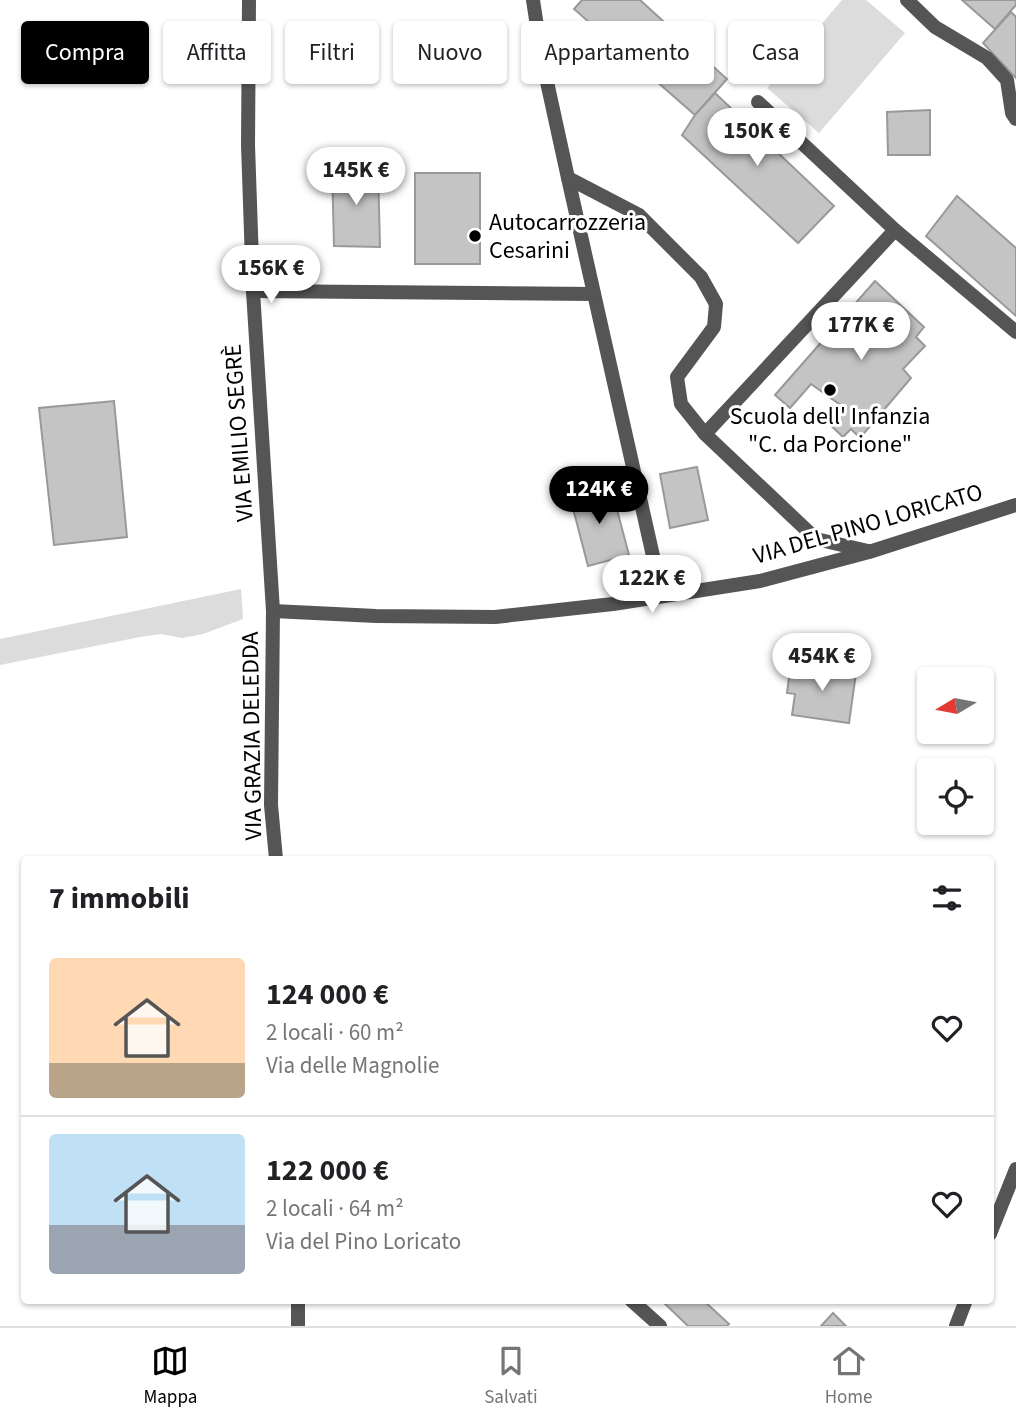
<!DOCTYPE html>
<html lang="it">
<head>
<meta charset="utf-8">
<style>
	body { margin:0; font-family:"Source Sans 3",sans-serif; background:#f6f6f6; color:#202124; height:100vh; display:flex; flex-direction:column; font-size:26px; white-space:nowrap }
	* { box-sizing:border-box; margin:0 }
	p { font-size:23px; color:#757577 }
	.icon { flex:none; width:38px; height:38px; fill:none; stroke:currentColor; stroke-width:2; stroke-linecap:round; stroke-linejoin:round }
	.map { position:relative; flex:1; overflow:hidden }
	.sheet { position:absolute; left:21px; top:856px; width:973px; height:448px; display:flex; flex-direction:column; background:#fff; border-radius:7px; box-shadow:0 2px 5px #0004 }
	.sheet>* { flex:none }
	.hud { position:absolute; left:21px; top:21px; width:975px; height:63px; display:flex; gap:14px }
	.needle { width:46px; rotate:260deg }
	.tools { position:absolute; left:917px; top:667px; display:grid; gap:14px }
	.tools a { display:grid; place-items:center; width:77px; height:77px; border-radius:7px; background:#fff; box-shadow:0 2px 5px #0004; font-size:35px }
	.price { position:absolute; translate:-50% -60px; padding:0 16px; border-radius:24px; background:#fff; color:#222; font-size:23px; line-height:46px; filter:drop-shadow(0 2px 4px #0008) }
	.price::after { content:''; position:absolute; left:50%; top:42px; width:21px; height:16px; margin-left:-10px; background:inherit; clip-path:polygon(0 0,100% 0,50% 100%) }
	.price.on { background:#000; color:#fff }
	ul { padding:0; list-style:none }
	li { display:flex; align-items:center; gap:21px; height:175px; padding:0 28px }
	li+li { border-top:2px solid #e0e0e0 }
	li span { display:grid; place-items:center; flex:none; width:196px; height:140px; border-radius:7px; color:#555 }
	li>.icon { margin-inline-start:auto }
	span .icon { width:84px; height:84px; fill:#fffc; stroke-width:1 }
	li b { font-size:30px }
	h2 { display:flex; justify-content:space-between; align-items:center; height:84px; padding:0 28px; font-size:30px }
	.tag { padding:0 24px; border-radius:7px; background:#fff; box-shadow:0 2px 5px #0004; font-size:24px; line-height:63px }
	.tag.on { background:#000; color:#fff }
	.dock { display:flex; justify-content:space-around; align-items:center; height:98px; border-top:2px solid #e0e0e0; background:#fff; font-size:19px; color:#757577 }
	.dock a { display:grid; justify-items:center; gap:4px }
	.dock .on { color:#000 }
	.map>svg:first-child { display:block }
	.green { fill:#dcdcdc }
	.building { fill:#c4c4c4; stroke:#999; stroke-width:2 }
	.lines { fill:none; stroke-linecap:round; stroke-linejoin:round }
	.minor { stroke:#555; stroke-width:14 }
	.tertiary { stroke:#555; stroke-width:14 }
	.poi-dot { fill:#000; stroke:#fff; stroke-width:2.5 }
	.labels { text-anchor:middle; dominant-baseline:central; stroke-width:6; stroke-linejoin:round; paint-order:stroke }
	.poi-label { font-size:24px; fill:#000; stroke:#fff; text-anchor:start }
	.street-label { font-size:24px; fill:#000; stroke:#fff }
</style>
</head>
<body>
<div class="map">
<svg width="1016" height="1326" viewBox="0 0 1016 1326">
	<rect width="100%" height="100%" fill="#fff"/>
	<g class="green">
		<polygon points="842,0 866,0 905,33 819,133 767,88"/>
		<polygon points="241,589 243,619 203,634 182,638 161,634 140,637 0,665 0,639"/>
	</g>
	<g class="building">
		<polygon points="582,0 640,0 727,79 695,115 574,9"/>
		<polygon points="962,0 1016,0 1016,5 995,29"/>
		<polygon points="1011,12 1016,17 1016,78 983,43"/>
		<polygon points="715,93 834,206 798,243 682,135 695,115"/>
		<polygon points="930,110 930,155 888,155 887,112"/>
		<polygon points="332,167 378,168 380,247 334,246"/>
		<rect x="415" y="173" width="65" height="91"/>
		<polygon points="957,196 1016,248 1016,316 926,236"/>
		<polygon points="875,281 924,327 916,337 925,346 903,369 911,378 860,438 851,429 843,437 825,420 839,404 811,384 790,408 775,395"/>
		<polygon points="114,401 127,537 54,545 39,408"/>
		<polygon points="697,467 708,520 670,528 660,474"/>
		<polygon points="611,487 629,555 588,566 570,497"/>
		<polygon points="791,663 856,673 849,723 792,715 795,694 787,693"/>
		<polygon points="661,1300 703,1300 729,1324 727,1326 688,1326"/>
		<polygon points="833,1313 846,1326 821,1326"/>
	</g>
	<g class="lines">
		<g class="minor">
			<polyline points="533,0 542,59 568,178 662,596"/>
			<polyline points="907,0 935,27 987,58 1007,80 1012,113 1016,119"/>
			<polyline points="758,102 895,230 1016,332"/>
			<polyline points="568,178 639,215 701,277 716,304 714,327 677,377 681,404 705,434 816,539 868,551"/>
			<polyline points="253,291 594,294"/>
			<polyline points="705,434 895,230"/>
			<polyline points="273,611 376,616 495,617 613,604 760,581 869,552 1016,505"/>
			<polyline points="990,1234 1016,1169"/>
			<polyline points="631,1300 660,1326"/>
			<polyline points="956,1326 966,1300"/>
		</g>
		<g class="tertiary">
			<polyline points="249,0 248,145 253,291 273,611 271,805 276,859"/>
			<polyline points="298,1300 298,1326"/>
		</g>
	</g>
	<g class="poi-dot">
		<circle cx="475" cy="236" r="7"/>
		<circle cx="830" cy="390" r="7"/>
	</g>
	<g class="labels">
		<g class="poi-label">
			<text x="489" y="222">Autocarrozzeria<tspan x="489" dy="28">Cesarini</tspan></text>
			<text x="830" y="416" text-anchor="middle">Scuola dell' Infanzia<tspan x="830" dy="28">"C. da Porcione"</tspan></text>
		</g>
		<g class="street-label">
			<text transform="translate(239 433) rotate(-94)">VIA EMILIO SEGRÈ</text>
			<text transform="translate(868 524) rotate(-16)">VIA DEL PINO LORICATO</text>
			<text transform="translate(252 736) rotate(-91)">VIA GRAZIA DELEDDA</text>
		</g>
	</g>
</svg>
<div class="tools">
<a><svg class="needle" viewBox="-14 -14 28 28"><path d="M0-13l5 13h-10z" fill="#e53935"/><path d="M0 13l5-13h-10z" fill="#757577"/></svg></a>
<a><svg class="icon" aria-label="locate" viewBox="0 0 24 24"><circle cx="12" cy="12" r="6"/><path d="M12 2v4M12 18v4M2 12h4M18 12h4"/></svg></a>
</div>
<b class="price" style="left:757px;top:168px">150K €</b>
<b class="price" style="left:356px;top:207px">145K €</b>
<b class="price" style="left:271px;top:305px">156K €</b>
<b class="price" style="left:861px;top:362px">177K €</b>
<b class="price on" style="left:599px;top:526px">124K €</b>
<b class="price" style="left:652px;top:615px">122K €</b>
<b class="price" style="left:822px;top:693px">454K €</b>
<div class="hud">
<a class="tag on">Compra</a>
<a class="tag">Affitta</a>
<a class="tag">Filtri</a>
<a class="tag">Nuovo</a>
<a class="tag">Appartamento</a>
<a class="tag">Casa</a>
</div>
<section class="sheet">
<h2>7 immobili<svg class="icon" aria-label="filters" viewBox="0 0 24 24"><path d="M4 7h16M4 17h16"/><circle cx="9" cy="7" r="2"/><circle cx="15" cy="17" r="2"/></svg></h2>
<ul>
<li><span style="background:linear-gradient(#ffd9b3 75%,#b9a48a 0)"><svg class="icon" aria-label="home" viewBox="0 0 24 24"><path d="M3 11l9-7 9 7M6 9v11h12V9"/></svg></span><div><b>124 000 €</b><p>2 locali · 60 m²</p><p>Via delle Magnolie</p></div><svg class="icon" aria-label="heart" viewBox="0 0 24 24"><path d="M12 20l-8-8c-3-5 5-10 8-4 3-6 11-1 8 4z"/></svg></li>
<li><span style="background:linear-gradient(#bfe0f5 65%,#9aa5b1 0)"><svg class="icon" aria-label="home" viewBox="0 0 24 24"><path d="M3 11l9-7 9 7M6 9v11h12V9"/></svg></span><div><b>122 000 €</b><p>2 locali · 64 m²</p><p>Via del Pino Loricato</p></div><svg class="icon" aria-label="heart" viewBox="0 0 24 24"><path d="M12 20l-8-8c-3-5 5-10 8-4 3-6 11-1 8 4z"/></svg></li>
</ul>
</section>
</div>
<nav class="dock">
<a class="on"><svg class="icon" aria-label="map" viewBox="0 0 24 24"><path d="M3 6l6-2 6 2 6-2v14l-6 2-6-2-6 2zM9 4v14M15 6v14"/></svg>Mappa</a>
<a><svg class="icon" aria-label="saved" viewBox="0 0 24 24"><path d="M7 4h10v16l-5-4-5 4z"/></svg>Salvati</a>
<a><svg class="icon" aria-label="home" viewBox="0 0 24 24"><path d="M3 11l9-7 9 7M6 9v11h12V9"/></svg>Home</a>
</nav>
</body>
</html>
